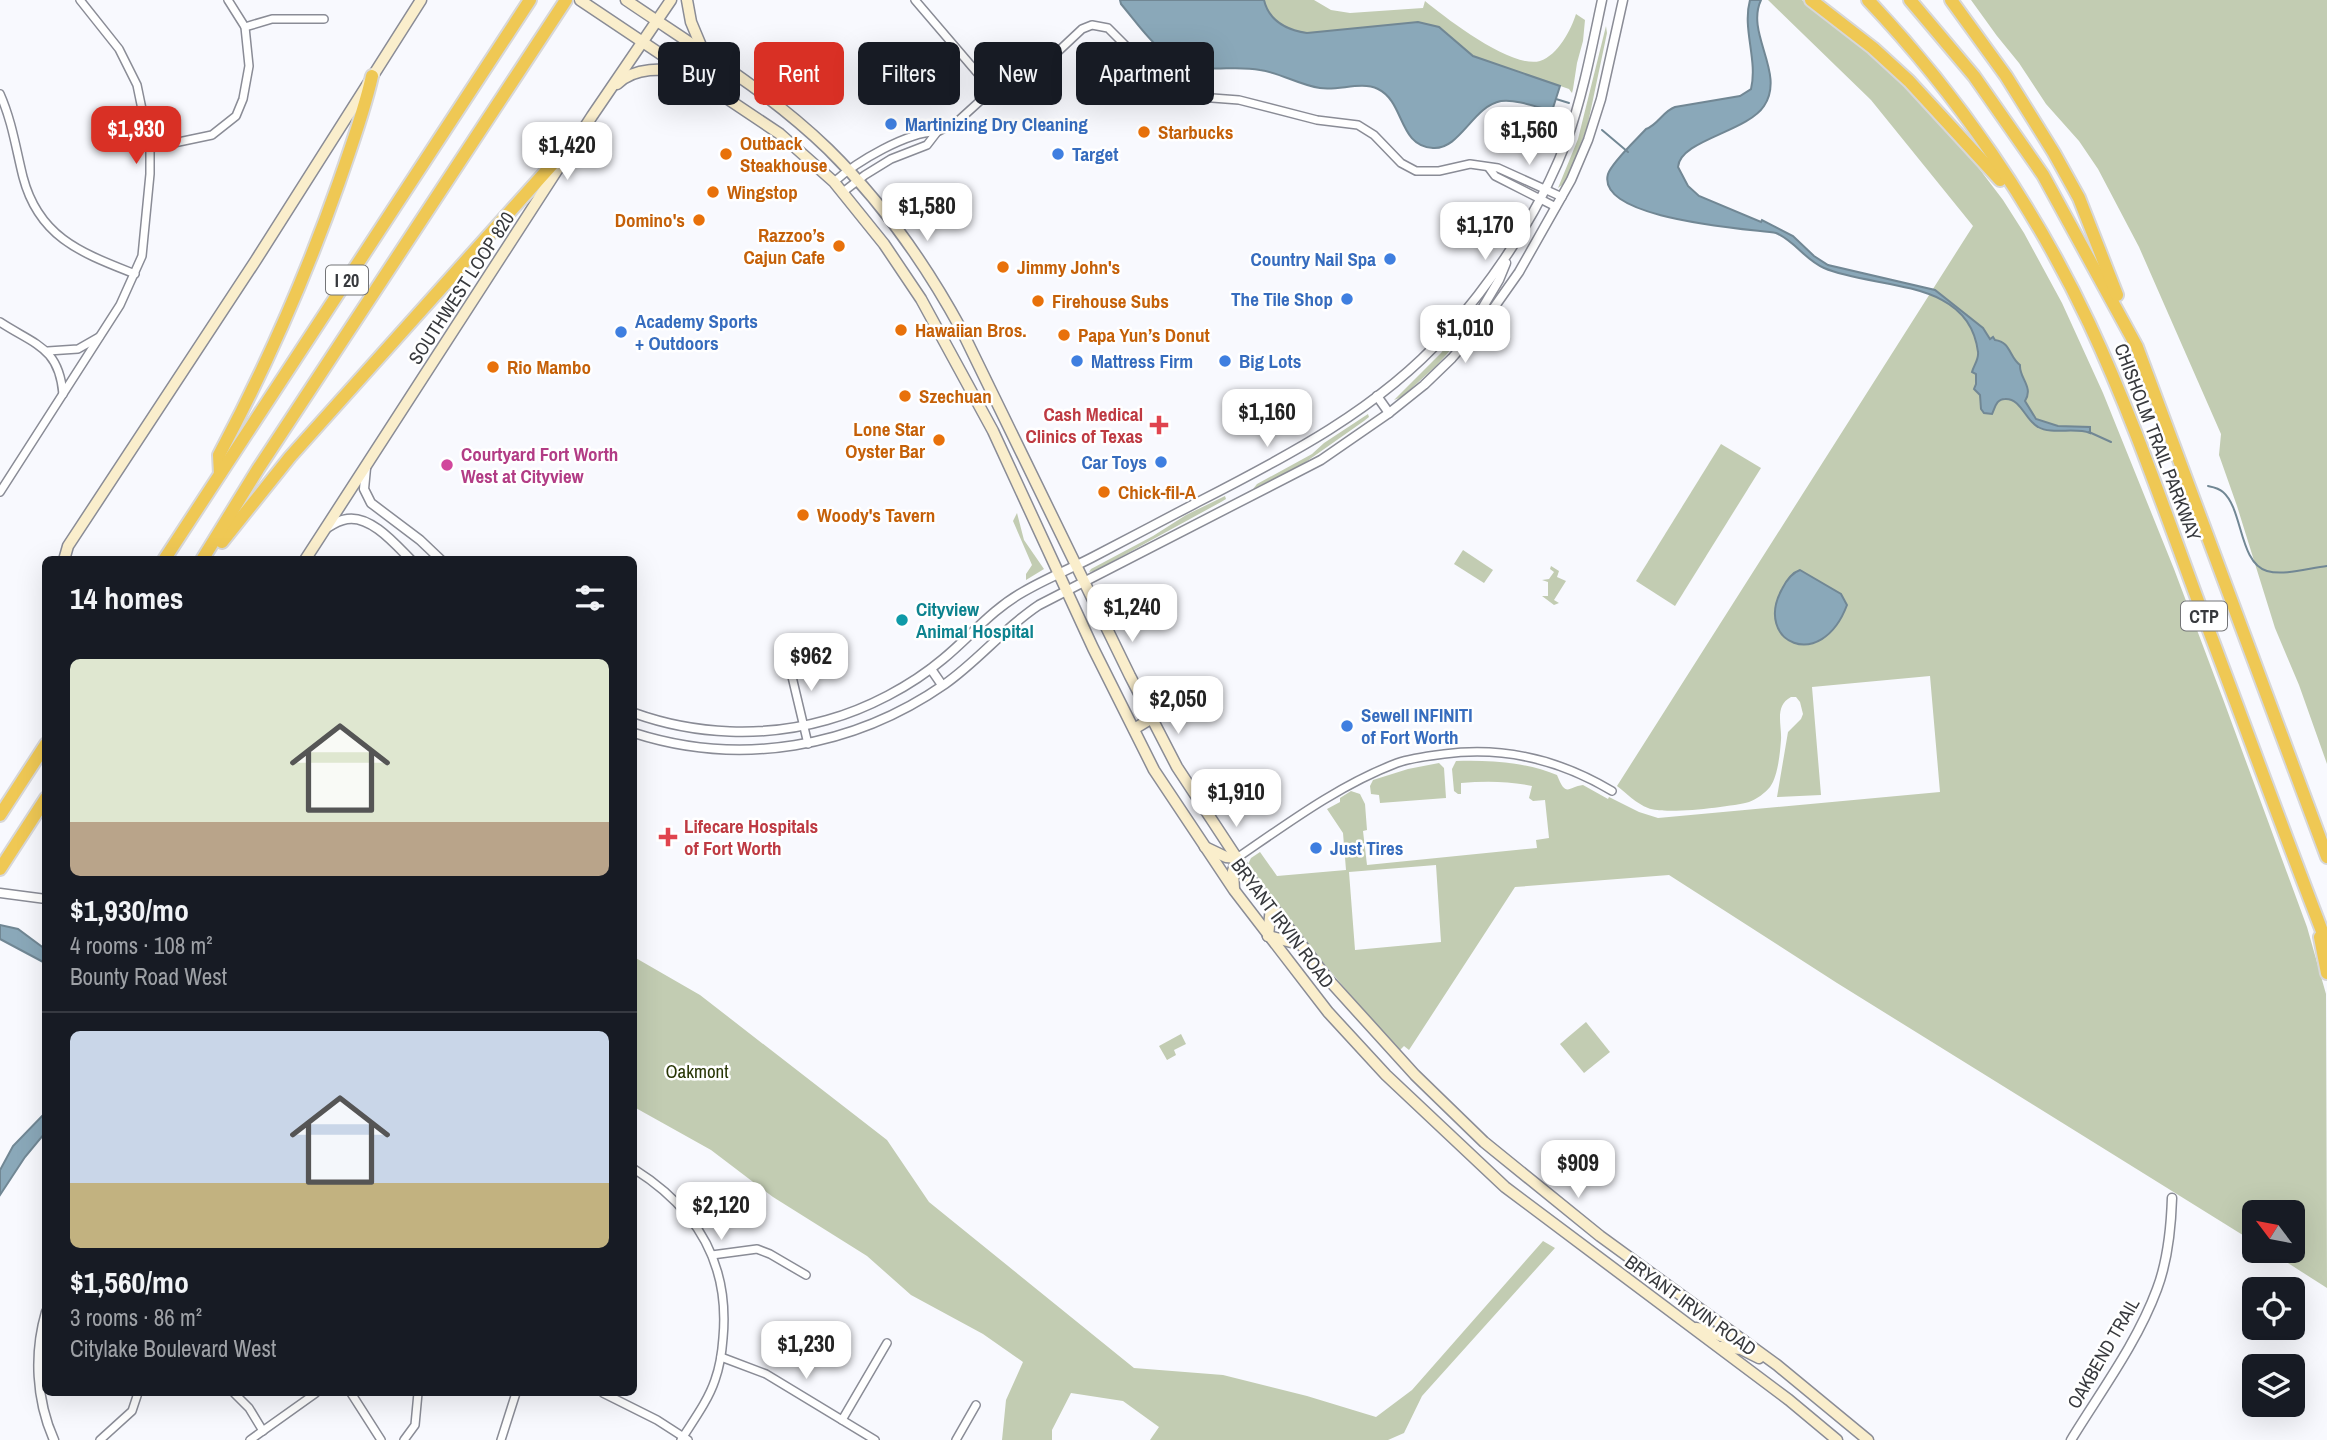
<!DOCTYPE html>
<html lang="en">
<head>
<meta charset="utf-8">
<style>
	body { margin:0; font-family:"Archivo Narrow",sans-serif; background:#20242c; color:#f1f3f6; height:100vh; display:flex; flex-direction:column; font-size:26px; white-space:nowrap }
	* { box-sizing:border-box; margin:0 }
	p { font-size:23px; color:#9ea1a6 }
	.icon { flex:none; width:38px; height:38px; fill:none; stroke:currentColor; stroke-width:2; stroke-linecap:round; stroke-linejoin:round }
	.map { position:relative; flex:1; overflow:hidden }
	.details { position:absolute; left:42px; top:556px; width:595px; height:840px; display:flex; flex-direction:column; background:#171b24; border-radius:10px; box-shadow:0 7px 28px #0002 }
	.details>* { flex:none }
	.hud { position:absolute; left:658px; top:42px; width:665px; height:63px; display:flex; gap:14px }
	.needle { width:46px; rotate:302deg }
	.tools { position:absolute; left:2242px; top:1200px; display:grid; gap:14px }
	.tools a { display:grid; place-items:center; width:63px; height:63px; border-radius:10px; background:#171b24; box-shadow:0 7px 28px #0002; font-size:35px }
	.price { position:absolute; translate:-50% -60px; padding:0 16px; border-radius:14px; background:#fff; color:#222; font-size:23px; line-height:46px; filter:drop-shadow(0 2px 4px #0008) }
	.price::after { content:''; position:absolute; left:50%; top:42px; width:21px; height:16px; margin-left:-10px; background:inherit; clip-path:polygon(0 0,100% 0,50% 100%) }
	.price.selected { background:#d93025; color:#fff }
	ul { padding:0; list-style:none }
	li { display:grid; align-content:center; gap:14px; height:371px; padding:0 28px }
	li+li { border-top:2px solid #363941 }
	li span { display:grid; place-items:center; height:217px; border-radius:10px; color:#555 }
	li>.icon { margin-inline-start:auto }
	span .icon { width:126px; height:126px; fill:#fffc; stroke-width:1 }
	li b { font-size:30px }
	h2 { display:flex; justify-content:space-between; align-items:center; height:84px; padding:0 28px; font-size:30px }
	.chip { padding:0 24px; border-radius:10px; background:#171b24; box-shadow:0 7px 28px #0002; font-size:24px; line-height:63px }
	.chip.selected { background:#d93025; color:#fff }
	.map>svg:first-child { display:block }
	.green { fill:#c2ccb2; fill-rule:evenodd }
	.water { fill:#8aa8b9; stroke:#718794; stroke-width:2 }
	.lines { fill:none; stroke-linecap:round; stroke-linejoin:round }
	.stream { stroke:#718794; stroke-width:2 }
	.minor-casing { stroke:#8a8c96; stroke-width:10 }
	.tertiary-casing { stroke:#8a8c96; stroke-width:11 }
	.secondary-casing { stroke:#8a8c96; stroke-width:13 }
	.motorway-casing { stroke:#d7d7d8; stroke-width:16 }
	.minor { stroke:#fff; stroke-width:7 }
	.tertiary { stroke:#fff; stroke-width:8 }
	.secondary { stroke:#faeecc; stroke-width:10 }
	.motorway { stroke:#efc854; stroke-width:12 }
	.shop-dot { fill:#3f7fe0; stroke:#fff; stroke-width:2.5 }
	.food-dot { fill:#e8710a; stroke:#fff; stroke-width:2.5 }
	.health-dot { fill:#e0444e; stroke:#fff; stroke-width:2.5 }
	.hotel-dot { fill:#d1479c; stroke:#fff; stroke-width:2.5 }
	.culture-dot { fill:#0f9aa8; stroke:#fff; stroke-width:2.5 }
	.labels { text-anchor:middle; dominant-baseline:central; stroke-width:5; stroke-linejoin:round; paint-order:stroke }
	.shield { fill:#fff; stroke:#737477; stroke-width:2 }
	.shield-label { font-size:18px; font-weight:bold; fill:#37393d }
	.shop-label { font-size:19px; font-weight:bold; fill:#366cbe; stroke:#fff; text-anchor:start }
	.food-label { font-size:19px; font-weight:bold; fill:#c56008; stroke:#fff; text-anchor:start }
	.street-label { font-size:19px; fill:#37393d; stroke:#fff }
	.health-label { font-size:19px; font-weight:bold; fill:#be3a42; stroke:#fff; text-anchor:end }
	.hotel-label { font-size:19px; font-weight:bold; fill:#b23c85; stroke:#fff; text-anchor:start }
	.culture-label { font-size:19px; font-weight:bold; fill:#0d838f; stroke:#fff; text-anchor:start }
	.park-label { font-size:19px; fill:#273504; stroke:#fff }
</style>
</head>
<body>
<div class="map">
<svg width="2327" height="1440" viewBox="0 0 2327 1440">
	<rect width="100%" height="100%" fill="#f8f9fe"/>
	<g class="green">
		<path d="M 1264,0 L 1314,0 L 1331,10 L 1350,13 L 1423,8 L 1425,1 C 1447,19 1512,69 1540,61 C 1558,55 1571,30 1576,14 L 1585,20 L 1583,41 L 1577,63 L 1573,89 L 1572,93 L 1569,89 L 1473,56 L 1439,27 L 1418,22 L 1307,33 C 1287,30 1269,21 1264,0 Z"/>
		<path d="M 1768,0 L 1802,0 L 1849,36 L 1899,79 L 1965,150 L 2003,200 L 2024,233 L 2062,303 L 2103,393 L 2174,569 L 2223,699 L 2307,927 L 2326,994 L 2327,1288 L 2269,1251 L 2292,1251 L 2292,1213 L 2254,1213 L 2254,1242 L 1837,983 L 1669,875 L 1515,887 L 1409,1050 L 1404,1046 L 1400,1050 L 1363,1010 L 1311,948 L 1248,864 L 1251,858 L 1260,852 L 1277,876 L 1346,870 L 1343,833 L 1327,809 L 1340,802 L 1340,798 L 1351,791 L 1360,794 L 1365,804 L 1367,830 L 1363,831 L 1367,865 L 1537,848 L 1536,840 L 1549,838 L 1545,800 L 1533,801 L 1529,798 L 1532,786 C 1508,781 1485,781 1461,783 L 1461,794 L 1458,794 L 1454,791 L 1452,769 L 1456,761 C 1490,760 1526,762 1557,775 C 1566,798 1568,787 1583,785 L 1608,799 L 1609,797 L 1639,812 L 1658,818 L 1940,792 L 1930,676 L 1812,687 L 1821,795 L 1777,797 L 1788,732 L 1801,719 L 1803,714 L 1800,702 L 1796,697 L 1791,697 C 1774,706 1782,725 1781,740 C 1780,753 1778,776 1770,787 C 1765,793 1757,799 1749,802 C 1730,807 1664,815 1648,808 C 1637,804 1626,793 1617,786 L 1973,226 L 1871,100 ZM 1436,865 L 1441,942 L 1355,950 L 1349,872 Z"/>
		<polygon points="1971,0 2327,0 2327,764 2299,685 2275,628 2237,506 2219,455 2221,434 2139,247 2098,169 2079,141 2046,104 2019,63 1997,36"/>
		<polygon points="1606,26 1607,33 1587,128 1565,183 1558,188 1578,139"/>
		<polygon points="1480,303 1482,315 1437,365 1402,397 1394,400 1441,353"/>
		<polygon points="1368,414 1369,417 1364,421 1300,466 1253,489 1257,484 1312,454 1324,443"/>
		<polygon points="1721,444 1761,468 1675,606 1636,581"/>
		<polygon points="1225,496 1226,499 1221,502 1095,571 1089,572 1091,569 1153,536 1186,515"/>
		<polygon points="1017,513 1024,540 1044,569 1026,580 1026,574 1032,565 1013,521"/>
		<polygon points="1463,550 1493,570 1484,583 1454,564"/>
		<polygon points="1551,566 1559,571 1557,577 1566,581 1554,600 1559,603 1554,605 1542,596 1548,596 1548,582 1542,580 1549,579 1554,572 1550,569"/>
		<polygon points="1439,763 1444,768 1446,798 1380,803 1379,795 1371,794 1370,786 1373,780 1408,769"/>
		<polygon points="634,957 700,995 887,1140 929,1202 1134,1368 1223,1375 1307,1396 1376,1417 1412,1390 1543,1241 1555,1248 1422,1396 1404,1433 1388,1440 1150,1440 1159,1427 1123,1401 1071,1393 1052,1430 1052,1440 1002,1440 1006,1400 1023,1362 983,1334 911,1295 867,1256 773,1197 711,1150 634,1107"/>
		<polygon points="1586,1022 1610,1052 1584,1073 1560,1044"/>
		<polygon points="1181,1034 1186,1044 1174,1050 1176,1055 1167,1060 1159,1046"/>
	</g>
	<g class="water">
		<path d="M 1120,0 L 1264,0 C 1269,21 1287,30 1307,33 L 1418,22 L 1439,27 L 1473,56 L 1560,86 L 1552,111 C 1537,107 1516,99 1501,101 C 1473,106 1460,150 1433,148 C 1398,146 1405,102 1378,89 C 1361,81 1339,91 1320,88 C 1299,85 1281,73 1260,70 C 1240,66 1221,70 1201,68 C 1162,63 1144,31 1121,4 Z"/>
		<path d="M 1750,0 L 1761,0 C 1745,34 1786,73 1764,106 C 1747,132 1680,140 1678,167 L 1688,186 L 1699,196 L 1761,222 L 1762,220 L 1793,236 L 1814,256 L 1828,265 L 1935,290 L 1983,328 L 1990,339 L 1993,337 L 1995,340 C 2011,342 2009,357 2020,365 C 2019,378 2034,387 2025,401 L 2036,419 L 2058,426 L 2090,427 L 2090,433 C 2075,427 2052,435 2038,427 C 2025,420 2021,398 2005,399 C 1996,399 1995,408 1992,414 L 1984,413 L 1981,409 L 1980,395 L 1974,389 L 1976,384 L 1976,374 L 1972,372 C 1974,365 1979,359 1978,352 C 1969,277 1875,290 1824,268 C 1805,260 1795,241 1776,233 C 1752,229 1595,220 1608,174 C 1612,162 1637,139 1646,129 C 1658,125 1663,111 1675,107 L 1740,96 L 1751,89 C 1758,60 1742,29 1750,0 Z"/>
		<path d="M 1800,570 L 1841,594 L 1847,605 C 1821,674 1753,642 1782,589 C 1786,581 1791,573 1800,570 Z"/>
		<polygon points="0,925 18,929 45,949 45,963 0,939"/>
		<polygon points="45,1113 45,1133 25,1157 0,1195 0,1170 13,1146"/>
	</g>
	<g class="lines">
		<g class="stream">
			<polyline points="1556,99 1569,103"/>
			<polyline points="1602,130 1628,152"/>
			<polyline points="2089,432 2111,442"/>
			<path d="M 2208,486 C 2213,487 2219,488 2223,492 C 2243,509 2239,563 2267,571 C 2284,576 2309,568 2327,566"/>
		</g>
		<defs>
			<g id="minor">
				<polyline points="915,0 992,90"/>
				<polyline points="245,27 272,19 324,19"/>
				<path d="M 0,94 C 12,121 16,149 23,177 C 39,238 82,253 135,274"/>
				<polyline points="150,148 212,135 236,116 243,99 249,66 245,27 228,0"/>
				<polyline points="1489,168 1495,176 1556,207"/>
				<path d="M 834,182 C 856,162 908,131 937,132"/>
				<polyline points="843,192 865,175 891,159 927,145 937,132 958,121 992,90 1017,90 1082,29 1092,25 1108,28 1158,78 1179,93 1199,97 1239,100 1317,120 1358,125 1374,135 1401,163 1416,171 1439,171 1470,164 1498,168 1562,197"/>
				<path d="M 0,322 C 35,345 59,347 63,394"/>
				<polyline points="48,351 78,349 99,337"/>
				<polyline points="0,492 120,305 142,256 150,174 150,148 137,85 119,49 80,0"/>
				<polyline points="791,644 789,664 808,744"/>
				<path d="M 1237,858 C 1288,823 1339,785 1397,763 C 1411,758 1428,756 1444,754 C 1504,746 1560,760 1612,791"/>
				<path d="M 634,1169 C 696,1208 730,1262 723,1338 C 722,1352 720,1366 715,1380 C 708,1401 693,1421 681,1440"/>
				<polyline points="712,1255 757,1249 770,1254 806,1275"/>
				<polyline points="721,1357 766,1374 875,1440"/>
				<polyline points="234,1393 249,1408 263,1431"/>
				<polyline points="351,1393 381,1440"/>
				<polyline points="603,1393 657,1420 688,1440"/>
				<polyline points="842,1420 887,1343"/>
				<polyline points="100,1440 132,1411 138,1393"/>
				<polyline points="250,1440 316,1393"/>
				<polyline points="404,1440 415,1425 418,1393"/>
				<polyline points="501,1440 516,1393"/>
				<polyline points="956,1440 976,1405"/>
			</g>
			<g id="tertiary">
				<polyline points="1488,316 1483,307 1499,280 1506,263"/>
				<polyline points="1377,396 1389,413"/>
				<polyline points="366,468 364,489 371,503 420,540 441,560"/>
				<path d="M 327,528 C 333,524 340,520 347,519 C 371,515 396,545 411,560"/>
				<polyline points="931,669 942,685"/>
				<path d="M 634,713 C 695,735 764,738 827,720 C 867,709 911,686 943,659 C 970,637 991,610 1023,592 C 1045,579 1070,569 1093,557 C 1128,539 1163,520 1198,502 C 1286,457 1379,409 1446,334 C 1496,277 1540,211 1567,140 C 1583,95 1592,47 1602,0"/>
				<path d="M 634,733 C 740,767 853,748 945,684 C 979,660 1004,628 1039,605 L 1321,460 L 1389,413 L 1424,385 L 1452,358 L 1488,316 L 1519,272 L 1571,180 L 1588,140 L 1601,99 L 1623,0"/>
				<polyline points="0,893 46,899"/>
				<path d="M 46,1312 C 34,1353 36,1400 54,1440"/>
				<path d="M 2071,1440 C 2101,1391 2137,1343 2157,1289 C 2168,1260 2171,1229 2172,1198"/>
			</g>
			<g id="secondary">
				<polyline points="580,0 780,134 834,182 884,244 921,299 993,431 1093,648 1154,770 1234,890 1328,1012 1386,1075 1505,1187 1789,1400 1837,1440"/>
				<path d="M 626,0 C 695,47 768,91 828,149 C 882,202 925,263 961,329 L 1130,676 L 1177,767 L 1252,881 L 1328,979 L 1415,1075 L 1484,1142 L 1600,1236 L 1777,1365 L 1868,1440"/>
				<polyline points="687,0 691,22 704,53"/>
				<path d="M 617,84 C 636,66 662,69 686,72"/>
				<polyline points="64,560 68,546 256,260 421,0"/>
				<polyline points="305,560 592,116 671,0"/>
				<polyline points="1134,729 1152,718"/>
				<polyline points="1205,847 1226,857 1237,858 1233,871 1234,889"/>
				<polyline points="1268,936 1299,944"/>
				<polyline points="1268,936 1271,907"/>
				<path d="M 1696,1328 C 1713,1329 1726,1343 1744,1341"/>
				<polyline points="1721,1347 1741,1349 1759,1358"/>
			</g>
			<g id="motorway">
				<polyline points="1811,0 1873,48 1909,81 2000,180"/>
				<path d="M 1868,0 C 1957,94 2034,206 2089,323 C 2134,419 2168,521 2205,620 C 2246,728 2285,836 2327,944"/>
				<polyline points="1910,0 1974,76 2043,175 2137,347 2327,857"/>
				<polyline points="1951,0 2006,76 2054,153 2079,198 2117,295"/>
				<path d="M 220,474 L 219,455 C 266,367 306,276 339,182 C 351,147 364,112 372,76"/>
				<polyline points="222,542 290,457 557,159 570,150"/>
				<polyline points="164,560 530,0"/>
				<polyline points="202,560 258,469 566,0"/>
				<polyline points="0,815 46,744"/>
				<polyline points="0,869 46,798"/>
				<polyline points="2320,937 2327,973"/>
			</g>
		</defs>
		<use href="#minor" class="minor-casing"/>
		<use href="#tertiary" class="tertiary-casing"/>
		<use href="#secondary" class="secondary-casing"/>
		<use href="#motorway" class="motorway-casing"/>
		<use href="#minor" class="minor"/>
		<use href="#tertiary" class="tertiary"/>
		<use href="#secondary" class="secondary"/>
		<use href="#motorway" class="motorway"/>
	</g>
	<g class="shop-dot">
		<circle cx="891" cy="124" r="7"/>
		<circle cx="1058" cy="154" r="7"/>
		<circle cx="1390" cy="259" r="7"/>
		<circle cx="1347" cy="299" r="7"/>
		<circle cx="621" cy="332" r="7"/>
		<circle cx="1077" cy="361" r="7"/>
		<circle cx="1225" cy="361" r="7"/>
		<circle cx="1161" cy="462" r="7"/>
		<circle cx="1347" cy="726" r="7"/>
		<circle cx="1316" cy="848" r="7"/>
	</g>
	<g class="food-dot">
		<circle cx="1144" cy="132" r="7"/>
		<circle cx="726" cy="154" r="7"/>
		<circle cx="713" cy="192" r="7"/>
		<circle cx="699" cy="220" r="7"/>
		<circle cx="839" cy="246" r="7"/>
		<circle cx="1003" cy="267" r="7"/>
		<circle cx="1038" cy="301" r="7"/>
		<circle cx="901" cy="330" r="7"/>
		<circle cx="1064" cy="335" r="7"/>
		<circle cx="493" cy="367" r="7"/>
		<circle cx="905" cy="396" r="7"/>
		<circle cx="939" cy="440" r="7"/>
		<circle cx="1104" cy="492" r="7"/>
		<circle cx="803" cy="515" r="7"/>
	</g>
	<g class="health-dot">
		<path d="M1155.5 414.5h7v7h7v7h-7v7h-7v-7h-7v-7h7z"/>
		<path d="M664.5 826.5h7v7h7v7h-7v7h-7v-7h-7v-7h7z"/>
	</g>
	<circle class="hotel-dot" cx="447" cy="465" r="7"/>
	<circle class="culture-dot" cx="902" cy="620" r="7"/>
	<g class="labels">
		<g class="shield">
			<rect x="326" y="265.5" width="42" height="29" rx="5"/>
			<rect x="2181" y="601.5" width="46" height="29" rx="5"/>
		</g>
		<g class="shield-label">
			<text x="347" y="280">I 20</text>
			<text x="2204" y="616">CTP</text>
		</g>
		<g class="shop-label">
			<text x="905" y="124">Martinizing Dry Cleaning</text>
			<text x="1072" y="154">Target</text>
			<text x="1376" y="259" text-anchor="end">Country Nail Spa</text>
			<text x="1333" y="299" text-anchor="end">The Tile Shop</text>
			<text x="635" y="321">Academy Sports<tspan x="635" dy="22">+ Outdoors</tspan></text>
			<text x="1091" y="361">Mattress Firm</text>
			<text x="1239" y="361">Big Lots</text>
			<text x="1147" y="462" text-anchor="end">Car Toys</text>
			<text x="1361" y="715">Sewell INFINITI<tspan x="1361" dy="22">of Fort Worth</tspan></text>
			<text x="1330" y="848">Just Tires</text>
		</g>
		<g class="food-label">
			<text x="1158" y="132">Starbucks</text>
			<text x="740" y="143">Outback<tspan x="740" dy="22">Steakhouse</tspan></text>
			<text x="727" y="192">Wingstop</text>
			<text x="685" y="220" text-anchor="end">Domino's</text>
			<text x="825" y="235" text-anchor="end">Razzoo’s<tspan x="825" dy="22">Cajun Cafe</tspan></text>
			<text x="1017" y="267">Jimmy John's</text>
			<text x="1052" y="301">Firehouse Subs</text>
			<text x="915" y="330">Hawaiian Bros.</text>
			<text x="1078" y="335">Papa Yun’s Donut</text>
			<text x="507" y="367">Rio Mambo</text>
			<text x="919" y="396">Szechuan</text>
			<text x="925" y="429" text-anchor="end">Lone Star<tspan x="925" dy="22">Oyster Bar</tspan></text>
			<text x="1118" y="492">Chick-fil-A</text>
			<text x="817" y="515">Woody's Tavern</text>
		</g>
		<g class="street-label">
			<text transform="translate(461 288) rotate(-57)">SOUTHWEST LOOP 820</text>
			<text transform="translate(2158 442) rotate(69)">CHISHOLM TRAIL PARKWAY</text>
			<text transform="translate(1283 923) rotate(53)">BRYANT IRVIN ROAD</text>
			<text transform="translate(1691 1305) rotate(36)">BRYANT IRVIN ROAD</text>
			<text transform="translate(2103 1353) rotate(-60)">OAKBEND TRAIL</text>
		</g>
		<g class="health-label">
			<text x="1143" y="414">Cash Medical<tspan x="1143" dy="22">Clinics of Texas</tspan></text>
			<text x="684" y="826" text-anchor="start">Lifecare Hospitals<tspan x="684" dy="22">of Fort Worth</tspan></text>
		</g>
		<g class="hotel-label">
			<text x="461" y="454">Courtyard Fort Worth<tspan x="461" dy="22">West at Cityview</tspan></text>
		</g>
		<g class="culture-label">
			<text x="916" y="609">Cityview<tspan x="916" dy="22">Animal Hospital</tspan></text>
		</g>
		<g class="park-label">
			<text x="697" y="1071">Oakmont</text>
		</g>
	</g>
</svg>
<div class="tools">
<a><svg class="needle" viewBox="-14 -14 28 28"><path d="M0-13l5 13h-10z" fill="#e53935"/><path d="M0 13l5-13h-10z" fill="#9ea1a6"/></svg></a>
<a><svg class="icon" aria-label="locate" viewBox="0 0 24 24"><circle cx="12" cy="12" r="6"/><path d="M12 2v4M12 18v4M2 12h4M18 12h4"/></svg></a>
<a><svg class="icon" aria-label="layers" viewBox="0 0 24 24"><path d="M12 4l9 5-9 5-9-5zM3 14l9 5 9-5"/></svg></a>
</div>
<b class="price selected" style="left:136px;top:166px">$1,930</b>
<b class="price" style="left:1529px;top:167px">$1,560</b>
<b class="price" style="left:567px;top:182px">$1,420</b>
<b class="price" style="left:927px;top:243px">$1,580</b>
<b class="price" style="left:1485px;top:262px">$1,170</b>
<b class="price" style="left:1465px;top:365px">$1,010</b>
<b class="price" style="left:1267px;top:449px">$1,160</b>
<b class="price" style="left:1132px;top:644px">$1,240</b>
<b class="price" style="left:811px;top:693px">$962</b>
<b class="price" style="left:1178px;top:736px">$2,050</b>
<b class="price" style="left:1236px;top:829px">$1,910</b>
<b class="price" style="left:1578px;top:1200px">$909</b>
<b class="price" style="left:721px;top:1242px">$2,120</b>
<b class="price" style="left:806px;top:1381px">$1,230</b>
<div class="hud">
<a class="chip">Buy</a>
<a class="chip selected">Rent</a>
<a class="chip">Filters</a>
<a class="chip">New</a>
<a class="chip">Apartment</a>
</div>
<section class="details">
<h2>14 homes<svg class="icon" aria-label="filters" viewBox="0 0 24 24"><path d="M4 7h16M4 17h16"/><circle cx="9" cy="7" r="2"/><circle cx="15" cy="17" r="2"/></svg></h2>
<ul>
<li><span style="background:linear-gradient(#dfe7d0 75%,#b9a48a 0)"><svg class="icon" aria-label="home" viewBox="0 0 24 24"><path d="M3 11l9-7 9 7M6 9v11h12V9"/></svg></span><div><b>$1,930/mo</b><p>4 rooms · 108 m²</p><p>Bounty Road West</p></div></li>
<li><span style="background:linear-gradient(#c9d6e8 70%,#c2b280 0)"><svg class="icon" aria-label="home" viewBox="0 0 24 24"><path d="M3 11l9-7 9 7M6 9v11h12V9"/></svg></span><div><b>$1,560/mo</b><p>3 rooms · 86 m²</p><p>Citylake Boulevard West</p></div></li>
</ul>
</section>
</div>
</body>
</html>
